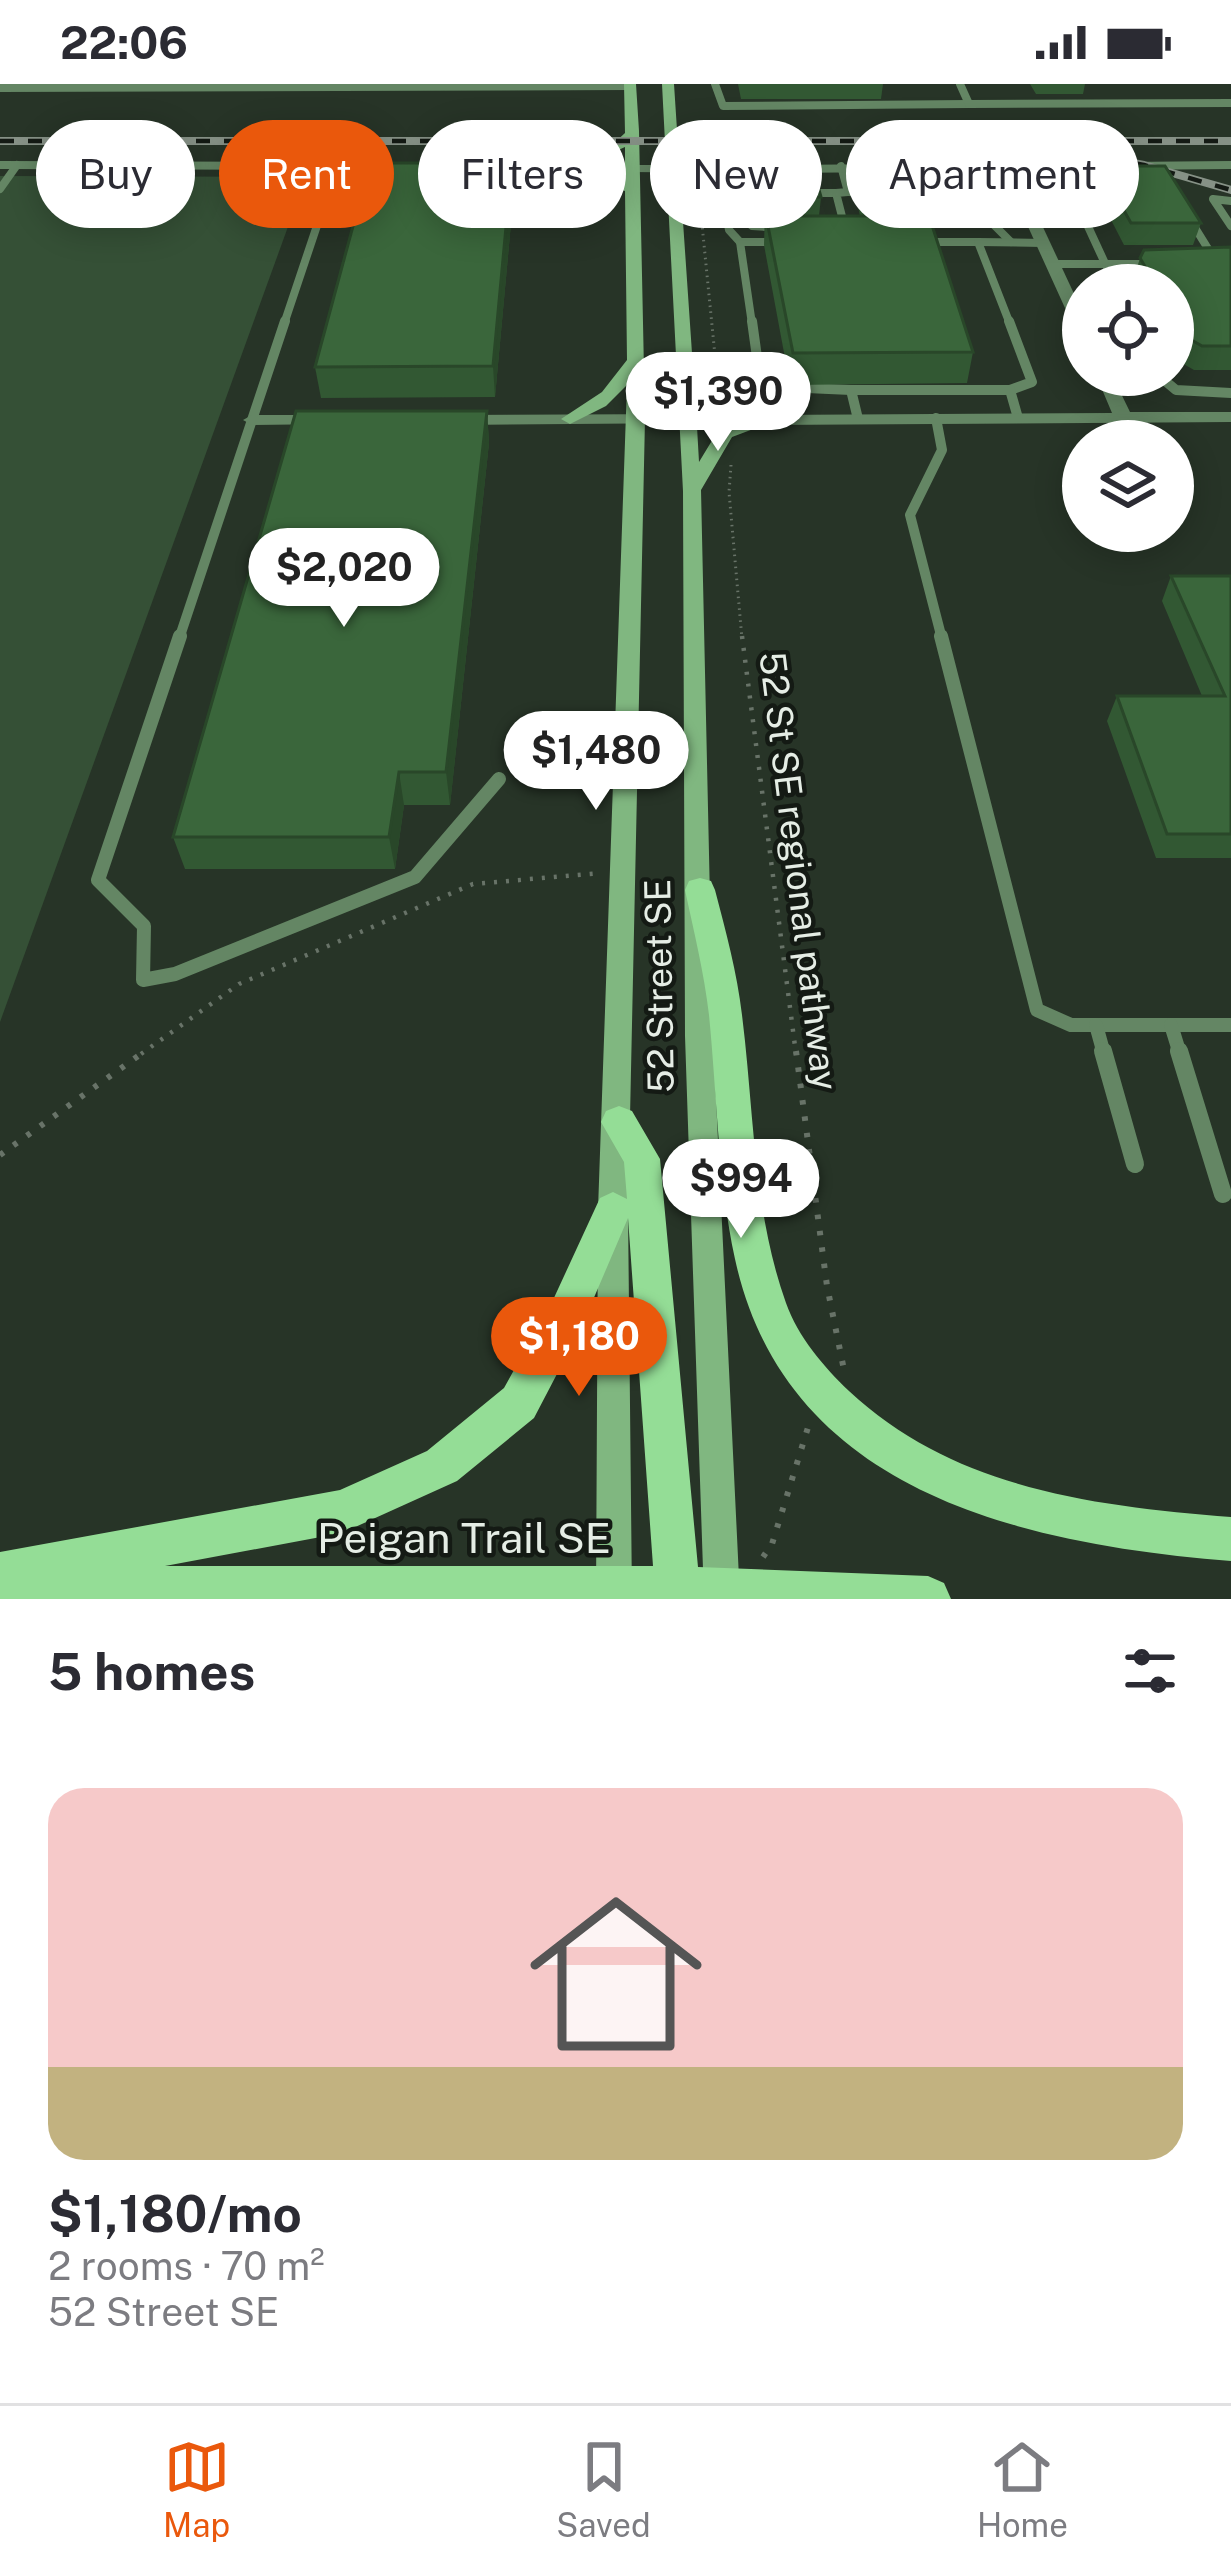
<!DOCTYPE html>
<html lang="en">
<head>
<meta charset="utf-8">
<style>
	body { margin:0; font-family:"Public Sans",sans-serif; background:#f2f2f3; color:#2b2b33; height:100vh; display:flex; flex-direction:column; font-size:45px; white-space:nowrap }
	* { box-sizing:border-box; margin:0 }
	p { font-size:39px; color:#7c7c81 }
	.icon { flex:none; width:66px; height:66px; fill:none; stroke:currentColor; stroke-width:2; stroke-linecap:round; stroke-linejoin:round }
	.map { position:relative; height:1515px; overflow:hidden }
	.panel { display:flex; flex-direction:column; background:#fff; flex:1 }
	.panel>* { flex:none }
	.hud { position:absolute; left:36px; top:36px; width:1161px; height:108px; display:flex; gap:24px }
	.buttons { position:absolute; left:1062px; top:180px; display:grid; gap:24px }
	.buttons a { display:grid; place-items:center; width:132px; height:132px; border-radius:50%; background:#fff; box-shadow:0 6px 30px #0003; font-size:60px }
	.price { position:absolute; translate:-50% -102px; padding:0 27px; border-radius:42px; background:#fff; color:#222; font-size:39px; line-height:78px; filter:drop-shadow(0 3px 6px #0008) }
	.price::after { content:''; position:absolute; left:50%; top:72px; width:36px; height:27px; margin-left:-18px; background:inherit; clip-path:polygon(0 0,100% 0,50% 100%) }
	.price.selected { background:#ea580c; color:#fff }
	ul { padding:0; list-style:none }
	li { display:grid; align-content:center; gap:24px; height:636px; padding:0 48px }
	li span { display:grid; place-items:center; height:372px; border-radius:36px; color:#555 }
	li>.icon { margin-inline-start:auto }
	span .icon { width:216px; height:216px; fill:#fffc; stroke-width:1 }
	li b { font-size:51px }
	h2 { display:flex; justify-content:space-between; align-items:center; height:144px; padding:0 48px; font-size:51px }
	.pill { padding:0 42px; border-radius:54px; background:#fff; box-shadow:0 6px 30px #0003; font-size:42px; line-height:108px }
	.pill.selected { background:#ea580c; color:#fff }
	.status { display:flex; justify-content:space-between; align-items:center; height:84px; padding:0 60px; background:#fff; direction:ltr }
	.status svg { height:33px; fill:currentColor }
	.tabs { display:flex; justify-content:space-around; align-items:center; height:168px; border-top:3px solid #e1e1e2; background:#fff; font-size:33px; color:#7c7c81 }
	.tabs a { display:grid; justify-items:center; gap:6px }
	.tabs .selected { color:#ea580c }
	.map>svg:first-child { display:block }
	.green { fill:#355036 }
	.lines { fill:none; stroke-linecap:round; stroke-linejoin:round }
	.path-far2 { stroke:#687368; stroke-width:3; stroke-dasharray:1.5 4.5; stroke-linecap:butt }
	.path-far1 { stroke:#687368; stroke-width:4.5; stroke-dasharray:3 9; stroke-linecap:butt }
	.path { stroke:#687368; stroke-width:6; stroke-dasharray:4.5 12; stroke-linecap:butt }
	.service-far3 { stroke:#648664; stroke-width:8 }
	.service-far2 { stroke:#648664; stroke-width:10 }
	.service-far1 { stroke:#648664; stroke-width:14 }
	.service { stroke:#648664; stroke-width:18 }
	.minor { fill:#648664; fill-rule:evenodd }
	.tertiary { fill:#648664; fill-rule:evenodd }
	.secondary { fill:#80b780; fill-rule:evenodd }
	.primary { fill:#94dd96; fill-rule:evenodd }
	.rail-casing { stroke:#869186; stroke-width:8 }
	.rail { stroke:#141a14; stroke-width:4.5; stroke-dasharray:14; stroke-linecap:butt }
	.wall { fill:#325833 }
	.shaded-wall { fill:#294729 }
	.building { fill:#3a663b; stroke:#294729; stroke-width:3 }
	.labels { text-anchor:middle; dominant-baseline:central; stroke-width:9; stroke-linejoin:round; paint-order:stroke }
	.street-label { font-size:36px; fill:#e5ede5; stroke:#141a14 }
	.near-street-label { font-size:42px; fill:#e5ede5; stroke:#141a14 }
</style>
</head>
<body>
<div class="status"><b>22:06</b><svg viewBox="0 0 49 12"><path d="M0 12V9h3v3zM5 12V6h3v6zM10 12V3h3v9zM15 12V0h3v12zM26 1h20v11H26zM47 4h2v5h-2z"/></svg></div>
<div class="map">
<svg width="1231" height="1515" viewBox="0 0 1231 1515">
	<rect width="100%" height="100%" fill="#273427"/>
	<polygon class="green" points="0,92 306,93 0,938"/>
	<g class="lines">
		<g class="path-far2">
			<polyline points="700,120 719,312"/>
			<polyline points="731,381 729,408 742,555"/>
		</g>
		<g class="path-far1">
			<polyline points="742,552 796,970"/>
			<polyline points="141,970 239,900 473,800 601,789"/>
		</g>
		<g class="path">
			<polyline points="796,967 827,1202 844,1286"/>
			<polyline points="0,1071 145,967"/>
			<polyline points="763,1473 772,1460 810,1337"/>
		</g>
		<g class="service-far3">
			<polyline points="715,0 723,22 969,20"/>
			<polyline points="960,0 969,20 1231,19"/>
			<polyline points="841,82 848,108 836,109 846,148"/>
			<polyline points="330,103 381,102"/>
			<polyline points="0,105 17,81"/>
			<polyline points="848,108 950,111 978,125 1011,158"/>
			<polyline points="803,109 836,109"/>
			<polyline points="1073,110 1115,201"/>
			<polyline points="1231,117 1213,115 1231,142"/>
			<polyline points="731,128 774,128"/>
			<polyline points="735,128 752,142 784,144"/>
			<polyline points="1189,134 1215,176"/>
			<polyline points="740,158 729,146 723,114 744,109"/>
			<polyline points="922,158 978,158 1010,240"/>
			<polyline points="978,158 1043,159"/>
			<polyline points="1053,180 1154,180"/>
			<polyline points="284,240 337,82"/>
			<polyline points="752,240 740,158 780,158"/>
		</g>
		<g class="service-far2">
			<polyline points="752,237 761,302 851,306"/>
			<polyline points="1009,237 1032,298 1010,306"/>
			<polyline points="1158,291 1176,306 1231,309"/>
			<polyline points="936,334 942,366 910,431 942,555"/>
			<polyline points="858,335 851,306 1010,306 1018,334"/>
			<polyline points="179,555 285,237"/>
		</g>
		<g class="service-far1">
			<polyline points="180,552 98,796 144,842 143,896 175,890 415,793 499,695"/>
			<polyline points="941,552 1037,926 1071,941 1231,941"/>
			<polyline points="1096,941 1104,970"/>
			<polyline points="1171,941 1180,970"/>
		</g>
		<g class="service">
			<polyline points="1103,967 1135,1080"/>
			<polyline points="1179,967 1223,1110"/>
		</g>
		<g class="minor">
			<polygon points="0,0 635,0 636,2 630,6 0,8"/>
			<polygon points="0,77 400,78 407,82 400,86 0,85"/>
			<polygon points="1007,77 1014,81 1083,229 1083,251 1075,246 1000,81"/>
			<polygon points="635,81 642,85 640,88 482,89 475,85 482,81"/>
			<polygon points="1096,291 1112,291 1130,328 1231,328 1231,338 768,341 759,336 768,331 1112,329"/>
			<polygon points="689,330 698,335 695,339 457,341 448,336 457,331"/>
			<polygon points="327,331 336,336 333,340 252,341 243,336 252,331"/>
		</g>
		<g class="tertiary">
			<polygon points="1231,77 1231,85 781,89 774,85 781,81"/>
			<polygon points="635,81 740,81 747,85 740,89 630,88 628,85"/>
		</g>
		<g class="secondary">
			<polygon points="624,0 636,0 639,47 645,335 628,1126 632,1515 596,1515 598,1126 627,301 606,322 570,340 561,335 602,308 627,276 625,107 559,86 566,82 625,99 625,63 585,81 573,78 611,62 625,49"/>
			<path d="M 662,0 L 674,0 L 681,107 L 693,92 L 722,81 L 729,85 L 703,98 L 682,123 L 695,313 L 723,324 L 768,331 L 777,336 L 732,353 L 701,406 L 713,952 L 740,1515 L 704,1515 L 685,952 L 683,407 ZM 696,325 L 744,338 L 719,345 L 699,378 Z"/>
		</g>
		<g class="primary">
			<path d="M 700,794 L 711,797 L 715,806 C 726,848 737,888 742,931 C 754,1026 753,1127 786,1219 C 798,1253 824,1283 849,1307 C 954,1405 1094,1422 1231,1433 L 1231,1477 C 1025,1460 786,1410 735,1175 C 718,1095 717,1012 709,931 C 704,888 694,848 685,806 L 689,797 Z"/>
			<path d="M 619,1022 L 632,1027 L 660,1075 L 698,1483 L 928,1492 L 944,1499 L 951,1515 L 0,1515 L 0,1468 L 340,1406 L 427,1367 L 504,1304 L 553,1216 L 600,1114 L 613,1108 L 627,1115 L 624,1078 L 601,1038 L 606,1027 ZM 628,1134 L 653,1482 L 165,1482 L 342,1449 L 457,1397 L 534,1334 L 581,1244 Z"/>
		</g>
		<defs>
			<g id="rail">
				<polyline points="0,57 1231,57"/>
				<polyline points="1079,69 1144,81 1231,106"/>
			</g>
		</defs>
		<use href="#rail" class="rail-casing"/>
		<use href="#rail" class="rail"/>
	</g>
	<g class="wall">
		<polygon points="738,0 883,0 881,15 741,15"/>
		<polygon points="1030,0 1085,0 1083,10 1036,10"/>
		<polygon points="512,79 514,107 495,313 321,314 315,283"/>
		<polygon points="1099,82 1201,139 1193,161 1124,161 1094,103"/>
		<polygon points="729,85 812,94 811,102 821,113 819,132 860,132 858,123 860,108 882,123 880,132 973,268 967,299 790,301 764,161 765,123 730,123 727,113"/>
		<polygon points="1231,163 1231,286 1194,286 1180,278 1173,265 1173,201 1135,201 1133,197 1140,174"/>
		<polygon points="487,327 489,359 450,721 404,721 395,785 185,785 173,753"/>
		<polygon points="1171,492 1231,492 1231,774 1156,774 1107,637 1117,612 1202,612 1162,517"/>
	</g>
	<g class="shaded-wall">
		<polygon points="512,79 514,107 495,313 493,282"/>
		<polygon points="487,327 489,359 450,721 446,688"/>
		<polygon points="399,688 404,721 395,785 389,753"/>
	</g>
	<g class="building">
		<polygon points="370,79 512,79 493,282 315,283"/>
		<polygon points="1099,82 1165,82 1201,139 1131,139"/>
		<polygon points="809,84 812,94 789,94 790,102 818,102 821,113 769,113 767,102 777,103 775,94 731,94 729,85"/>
		<polygon points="860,108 876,108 882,123 863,123"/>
		<polygon points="766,132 929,132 973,268 793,269"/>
		<polygon points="1231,163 1231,262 1202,262 1188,254 1173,229 1173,201 1156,201 1140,174 1144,166"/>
		<polygon points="296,327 487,327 446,688 399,688 389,753 173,753"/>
		<polygon points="1171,492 1231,492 1231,750 1167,750 1117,612 1225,612"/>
	</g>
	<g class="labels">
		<g class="street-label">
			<text transform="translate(799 787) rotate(83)">52 St SE regional pathway</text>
			<text transform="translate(659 902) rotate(-91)">52 Street SE</text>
		</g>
		<g class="near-street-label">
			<text x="464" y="1453">Peigan Trail SE</text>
		</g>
	</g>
</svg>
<div class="buttons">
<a><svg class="icon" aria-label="locate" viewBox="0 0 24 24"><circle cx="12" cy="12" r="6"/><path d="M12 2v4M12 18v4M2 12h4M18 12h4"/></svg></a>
<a><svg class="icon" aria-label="layers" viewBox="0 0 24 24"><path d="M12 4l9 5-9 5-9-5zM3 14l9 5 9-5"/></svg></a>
</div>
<b class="price" style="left:718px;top:370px">$1,390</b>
<b class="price" style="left:344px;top:546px">$2,020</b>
<b class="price" style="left:596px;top:729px">$1,480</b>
<b class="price" style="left:741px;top:1157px">$994</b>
<b class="price selected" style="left:579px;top:1315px">$1,180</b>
<div class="hud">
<a class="pill">Buy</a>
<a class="pill selected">Rent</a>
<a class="pill">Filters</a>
<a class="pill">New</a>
<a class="pill">Apartment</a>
</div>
</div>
<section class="panel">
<h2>5 homes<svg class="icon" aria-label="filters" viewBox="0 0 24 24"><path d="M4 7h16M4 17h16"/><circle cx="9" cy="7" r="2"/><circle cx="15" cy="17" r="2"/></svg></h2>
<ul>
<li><span style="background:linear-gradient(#f6c9c9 75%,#c2b280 0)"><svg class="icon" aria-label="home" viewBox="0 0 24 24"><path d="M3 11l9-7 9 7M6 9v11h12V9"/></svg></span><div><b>$1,180/mo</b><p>2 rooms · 70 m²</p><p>52 Street SE</p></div></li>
</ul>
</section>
<nav class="tabs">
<a class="selected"><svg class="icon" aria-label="map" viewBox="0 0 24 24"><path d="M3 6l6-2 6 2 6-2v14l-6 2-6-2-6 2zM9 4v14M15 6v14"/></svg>Map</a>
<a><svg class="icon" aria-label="saved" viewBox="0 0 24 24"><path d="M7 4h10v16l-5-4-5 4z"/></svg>Saved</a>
<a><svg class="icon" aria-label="home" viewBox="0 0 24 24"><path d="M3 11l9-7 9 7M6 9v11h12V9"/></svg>Home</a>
</nav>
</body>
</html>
